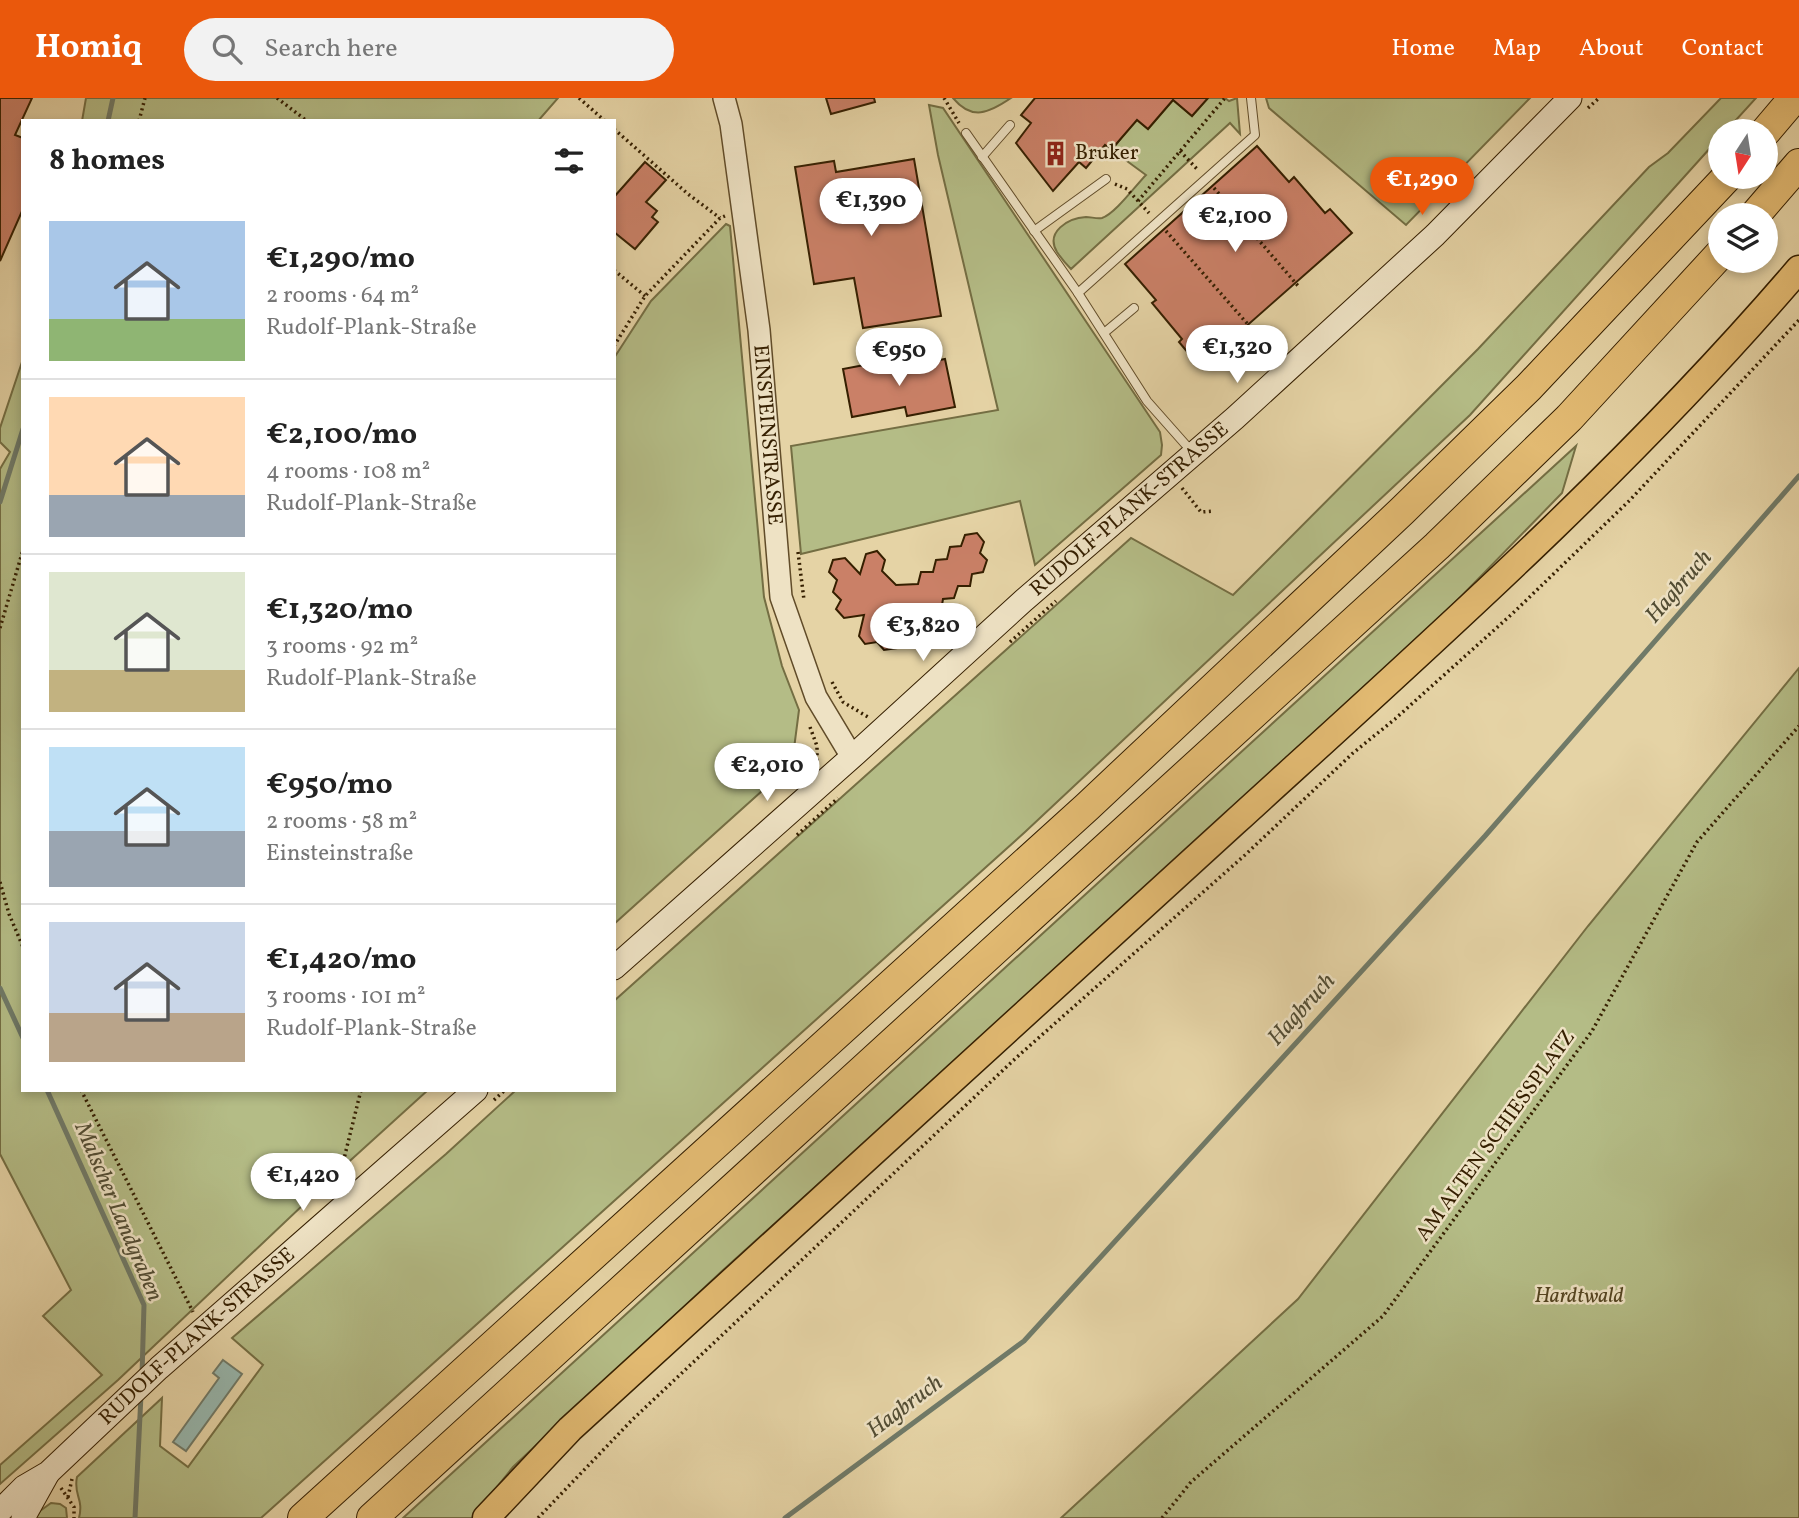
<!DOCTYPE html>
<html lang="en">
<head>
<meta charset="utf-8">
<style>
	body { margin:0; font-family:Vollkorn,serif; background:#f2f2f2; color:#222; height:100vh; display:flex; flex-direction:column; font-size:26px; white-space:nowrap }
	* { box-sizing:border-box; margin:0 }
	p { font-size:23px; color:#767676 }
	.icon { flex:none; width:38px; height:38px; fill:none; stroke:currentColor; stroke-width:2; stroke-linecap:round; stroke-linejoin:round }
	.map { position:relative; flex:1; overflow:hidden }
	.details { position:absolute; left:21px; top:21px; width:595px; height:973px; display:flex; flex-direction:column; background:#fff; border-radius:0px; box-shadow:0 4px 10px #0003 }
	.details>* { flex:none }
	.needle { width:46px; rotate:192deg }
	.controls { position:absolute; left:1708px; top:21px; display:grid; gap:14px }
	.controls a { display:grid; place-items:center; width:70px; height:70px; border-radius:50%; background:#fff; box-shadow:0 4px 10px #0003; font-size:35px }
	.price { position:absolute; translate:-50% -60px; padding:0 16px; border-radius:24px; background:#fff; color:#222; font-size:23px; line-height:46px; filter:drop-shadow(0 2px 4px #0008) }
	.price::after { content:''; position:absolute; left:50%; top:42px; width:21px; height:16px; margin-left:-10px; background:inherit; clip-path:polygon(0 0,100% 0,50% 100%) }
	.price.on { background:#ea580c; color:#fff }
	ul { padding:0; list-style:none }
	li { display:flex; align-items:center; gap:21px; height:175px; padding:0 28px }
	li+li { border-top:2px solid #e0e0e0 }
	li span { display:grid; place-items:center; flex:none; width:196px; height:140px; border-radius:0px; color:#555 }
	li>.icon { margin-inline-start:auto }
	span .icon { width:84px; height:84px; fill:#fffc; stroke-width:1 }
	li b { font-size:30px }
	h2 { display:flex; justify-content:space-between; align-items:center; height:84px; padding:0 28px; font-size:30px }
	header { display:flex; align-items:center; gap:42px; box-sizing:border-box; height:98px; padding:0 35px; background:#ea580c; color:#fff }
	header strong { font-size:33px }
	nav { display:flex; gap:38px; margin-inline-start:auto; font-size:24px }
	.search { width:490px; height:63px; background:#f2f2f2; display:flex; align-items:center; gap:18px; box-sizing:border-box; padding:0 24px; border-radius:38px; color:#767676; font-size:26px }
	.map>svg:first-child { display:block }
	.green { fill:#b4bc86; stroke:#746e43; stroke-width:2 }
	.water { fill:#97b7ae; stroke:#707a68; stroke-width:2 }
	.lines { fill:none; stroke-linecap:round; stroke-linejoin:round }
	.stream { stroke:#707a68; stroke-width:5 }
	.building { fill:#ca8067; stroke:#351f00; stroke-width:2 }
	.service-casing { stroke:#614c29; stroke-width:10 }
	.tertiary-casing { stroke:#614c29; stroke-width:24 }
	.secondary-casing { stroke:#351f00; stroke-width:25 }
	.primary-casing { stroke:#351f00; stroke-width:29 }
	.motorway-casing { stroke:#351f00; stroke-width:32 }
	.path { stroke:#351f00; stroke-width:3.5; stroke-dasharray:2 3.5; stroke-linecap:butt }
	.service { stroke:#eee2c4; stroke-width:8 }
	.tertiary { stroke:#eee2c4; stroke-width:21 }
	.secondary { stroke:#eee2c4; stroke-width:23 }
	.primary { stroke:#e2ba72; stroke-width:26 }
	.motorway { stroke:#e2ba72; stroke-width:30 }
	.labels { text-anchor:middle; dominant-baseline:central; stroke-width:5; stroke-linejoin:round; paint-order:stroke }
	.poi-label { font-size:21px; fill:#351f00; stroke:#eee2c4; text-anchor:start }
	.street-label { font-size:21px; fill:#351f00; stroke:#eee2c4 }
	.park-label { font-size:21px; font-style:italic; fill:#554622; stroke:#eee2c4 }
	.water-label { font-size:23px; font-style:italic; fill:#524d34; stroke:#eee2c4 }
</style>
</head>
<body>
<header>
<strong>Homiq</strong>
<div class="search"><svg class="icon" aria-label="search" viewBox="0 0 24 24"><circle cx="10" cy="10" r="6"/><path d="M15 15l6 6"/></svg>Search here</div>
<nav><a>Home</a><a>Map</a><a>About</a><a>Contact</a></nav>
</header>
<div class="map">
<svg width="1799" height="1420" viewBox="0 0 1799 1420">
	<rect width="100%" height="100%" fill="#e5d3a5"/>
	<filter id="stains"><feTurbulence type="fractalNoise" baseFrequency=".00286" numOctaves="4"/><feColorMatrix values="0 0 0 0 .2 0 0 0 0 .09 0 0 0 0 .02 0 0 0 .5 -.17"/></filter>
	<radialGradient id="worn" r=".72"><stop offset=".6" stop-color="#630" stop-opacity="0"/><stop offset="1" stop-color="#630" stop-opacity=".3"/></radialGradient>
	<g class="green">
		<polygon points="86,0 558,0 538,23 82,23"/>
		<path d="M 953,0 L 1011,0 C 989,15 972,23 953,0 Z"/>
		<path d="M 1208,0 L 1225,0 L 1229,3 L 1237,0 L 1240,36 L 1230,25 L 1071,171 C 1066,166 1061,160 1057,154 C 1045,134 1068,120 1086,119 C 1091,119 1097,121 1102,120 C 1115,116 1136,87 1146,77 L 1112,52 L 1136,21 L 1148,31 L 1173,2 L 1192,18 Z"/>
		<polygon points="1266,0 1530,0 1406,127 1269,10"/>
		<path d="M 1721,0 L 1756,0 L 1726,33 L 1720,33 L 1720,39 L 1470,317 L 1025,734 L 261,1420 L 79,1420 C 84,1400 73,1397 77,1379 L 162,1300 L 160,1348 L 188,1369 L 263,1267 L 232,1240 L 446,1056 L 516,992 L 614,992 L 614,903 L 1131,440 L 1233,497 L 1478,251 L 1649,69 L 1668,55 Z"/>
		<polygon points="929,7 943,10 1160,334 1162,347 1161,357 1035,467 1020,403 801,456 791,348 998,312 938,57"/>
		<polygon points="726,126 730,128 764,499 782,568 799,612 792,666 614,826 614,260 651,203"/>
		<polygon points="23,261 23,992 428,992 342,1070 118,1282 0,1386 0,1367 102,1277 43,1218 71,1192 0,1056 0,371 10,354 0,344 0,330"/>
		<polygon points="1576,348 1562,395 1402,559 721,1174 513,1369 472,1420 403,1420"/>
		<polygon points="1799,570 1799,1420 1061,1420 1298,1201 1588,828"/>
		<polygon points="51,1405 60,1406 66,1410 67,1420 36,1420 40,1413"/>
	</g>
	<polygon class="water" points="223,1262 242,1276 186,1353 173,1344 219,1280 213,1275"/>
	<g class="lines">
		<g class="stream">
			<polyline points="108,23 113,0"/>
			<polyline points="0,404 23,331"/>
			<polyline points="0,890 23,940"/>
			<polyline points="47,992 144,1207 142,1277"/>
			<polyline points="135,1420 141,1297"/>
			<polyline points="785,1420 1024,1243 1485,738 1799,378"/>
		</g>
	</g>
	<g class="building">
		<polygon points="0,0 32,0 15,37 23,40 23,111 0,163"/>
		<polygon points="826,0 874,0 875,4 831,16"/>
		<polygon points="1035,0 1208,0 1192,18 1173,2 1148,31 1137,22 1111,52 1105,47 1086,70 1079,64 1053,93 1016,45 1031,25 1021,17"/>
		<polygon points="1257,48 1289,84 1294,79 1325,115 1330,111 1352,135 1200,269 1179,244 1182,241 1152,205 1156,202 1125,166"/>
		<polygon points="914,61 941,218 863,230 854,180 814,186 795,69 834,63 836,74"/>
		<polygon points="645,64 666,82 646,104 657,113 652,119 658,124 635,151 614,134 614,99"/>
		<polygon points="945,261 955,309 907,318 905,309 852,319 843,271 891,262 893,271"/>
		<polygon points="977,435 984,444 980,455 987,462 983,474 972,476 970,488 958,488 954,500 943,501 941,513 929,514 925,526 915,527 911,538 900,539 897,550 884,552 877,544 865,546 859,538 864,517 844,520 836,511 841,502 833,494 837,482 829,474 833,462 845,460 860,476 866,456 877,453 885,462 882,473 896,487 918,486 921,474 933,474 936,462 947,461 950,449 961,448 965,437"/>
	</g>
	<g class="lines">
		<defs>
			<g id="service">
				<polyline points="966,35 1078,195 1147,303 1193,355"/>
				<polyline points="982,59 1010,27"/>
				<polyline points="1034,133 1106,81"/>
				<polyline points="1078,195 1255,37 1251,0"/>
				<polyline points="1104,235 1134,210"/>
			</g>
			<g id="tertiary">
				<path id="s1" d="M 724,0 L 731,26 L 759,232 L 781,499 L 816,599 L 852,659"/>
			</g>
			<g id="secondary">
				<path id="s2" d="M 614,870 L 852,659 L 1023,503 L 1235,320 L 1435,137 L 1570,0"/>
				<path id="s3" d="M 0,1413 L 24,1389 L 48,1375 L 159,1270 L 476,992"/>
				<polyline points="23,1420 47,1377"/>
			</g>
			<path id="primary" d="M 486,1420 L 570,1331 C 792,1129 1013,926 1235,724 C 1429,547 1628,371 1799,171"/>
			<g id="motorway">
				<polyline points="1766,33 1794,0"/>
				<polyline points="1755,117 1799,66"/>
				<polyline points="303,1420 1087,709 1402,413 1529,289 1727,79"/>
				<polyline points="372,1420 1437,448 1569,320 1720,156"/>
			</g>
		</defs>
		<use href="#service" class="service-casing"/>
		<use href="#tertiary" class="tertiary-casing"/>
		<use href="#secondary" class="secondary-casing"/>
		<use href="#primary" class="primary-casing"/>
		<use href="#motorway" class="motorway-casing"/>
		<g class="path">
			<polyline points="277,0 307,23"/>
			<polyline points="579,0 605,23"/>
			<polyline points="944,0 959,25"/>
			<polyline points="1588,10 1599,0"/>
			<polyline points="139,23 145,0"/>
			<polyline points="614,31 688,96 720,120"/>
			<polyline points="1180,53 1197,71"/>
			<polyline points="1115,86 1127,91 1149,115"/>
			<polyline points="1214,90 1299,189"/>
			<polyline points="1138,103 1225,0"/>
			<polyline points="1166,133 1252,231"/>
			<polyline points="614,172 645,198"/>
			<polyline points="614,248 645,198 720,120 725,118"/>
			<polyline points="1182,390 1201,414 1214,413"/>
			<polyline points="798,454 804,502"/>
			<polyline points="0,530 23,452"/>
			<polyline points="1010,544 1056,503"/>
			<polyline points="832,584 843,604 868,619"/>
			<polyline points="810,629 817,648 817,665"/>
			<polyline points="797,737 838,700"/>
			<polyline points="0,784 9,816 23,849"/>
			<polyline points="81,992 193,1214"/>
			<polyline points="494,1002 505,992"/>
			<polyline points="338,1085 361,992"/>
			<polyline points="61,1390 74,1409 74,1420"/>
			<polyline points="68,1399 72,1381"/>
			<polyline points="538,1420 632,1322 1017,959 1245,757 1353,655 1395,621 1512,516 1630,402 1799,222"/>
			<polyline points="1162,1420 1191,1384 1383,1218 1592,933 1697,744 1799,628"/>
		</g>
		<use href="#service" class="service"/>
		<use href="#tertiary" class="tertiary"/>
		<use href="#secondary" class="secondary"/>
		<use href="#primary" class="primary"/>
		<use href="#motorway" class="motorway"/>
	</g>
	<defs>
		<symbol id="building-bare" viewBox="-9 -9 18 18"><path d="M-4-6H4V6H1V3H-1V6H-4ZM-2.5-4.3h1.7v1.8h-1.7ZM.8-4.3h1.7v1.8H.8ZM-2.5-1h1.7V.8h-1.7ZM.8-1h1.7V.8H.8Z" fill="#8f2418" stroke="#eee2c4" stroke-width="2.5" paint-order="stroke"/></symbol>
	</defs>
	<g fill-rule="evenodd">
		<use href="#building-bare" x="1038" y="38" width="35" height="35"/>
	</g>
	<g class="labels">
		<g class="poi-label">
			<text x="1075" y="55">Bruker</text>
		</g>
		<g class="street-label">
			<text stroke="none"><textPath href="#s1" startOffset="340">EINSTEINSTRASSE</textPath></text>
			<text stroke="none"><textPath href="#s2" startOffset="690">RUDOLF-PLANK-STRASSE</textPath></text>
			<text transform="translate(1496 1038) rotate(-54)">AM ALTEN SCHIESSPLATZ</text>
			<text stroke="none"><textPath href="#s3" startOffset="264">RUDOLF-PLANK-STRASSE</textPath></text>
		</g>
		<g class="park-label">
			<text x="1579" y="1198">Hardtwald</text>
		</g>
		<g class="water-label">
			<text transform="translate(1679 489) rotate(-49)">Hagbruch</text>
			<text transform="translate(1302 912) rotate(-48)">Hagbruch</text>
			<text transform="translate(118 1114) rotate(67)">Malscher Landgraben</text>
			<text transform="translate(905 1309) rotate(-37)">Hagbruch</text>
		</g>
	</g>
	<rect width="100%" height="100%" filter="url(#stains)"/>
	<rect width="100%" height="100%" fill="url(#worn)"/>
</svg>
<div class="controls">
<a><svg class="needle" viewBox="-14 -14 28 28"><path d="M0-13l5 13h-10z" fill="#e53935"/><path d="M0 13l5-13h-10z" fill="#767676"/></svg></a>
<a><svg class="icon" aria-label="layers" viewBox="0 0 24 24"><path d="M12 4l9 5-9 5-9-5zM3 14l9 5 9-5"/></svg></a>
</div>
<b class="price on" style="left:1422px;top:119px">€1,290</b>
<b class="price" style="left:871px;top:140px">€1,390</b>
<b class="price" style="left:1235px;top:156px">€2,100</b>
<b class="price" style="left:1237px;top:287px">€1,320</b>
<b class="price" style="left:899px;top:290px">€950</b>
<b class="price" style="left:923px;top:565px">€3,820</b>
<b class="price" style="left:767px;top:705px">€2,010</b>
<b class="price" style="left:303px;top:1115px">€1,420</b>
<section class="details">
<h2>8 homes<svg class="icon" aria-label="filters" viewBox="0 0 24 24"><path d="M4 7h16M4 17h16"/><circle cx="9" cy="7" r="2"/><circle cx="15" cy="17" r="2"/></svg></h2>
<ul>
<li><span style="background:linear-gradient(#a9c7e8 70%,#8fb573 0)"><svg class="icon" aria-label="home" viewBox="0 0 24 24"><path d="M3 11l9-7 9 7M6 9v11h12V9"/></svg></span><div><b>€1,290/mo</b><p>2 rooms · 64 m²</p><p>Rudolf-Plank-Straße</p></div></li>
<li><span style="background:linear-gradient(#ffd9b3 70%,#9aa5b1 0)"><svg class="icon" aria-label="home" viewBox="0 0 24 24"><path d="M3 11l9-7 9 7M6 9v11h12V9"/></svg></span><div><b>€2,100/mo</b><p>4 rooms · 108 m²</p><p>Rudolf-Plank-Straße</p></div></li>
<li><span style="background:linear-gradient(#dfe7d0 70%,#c2b280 0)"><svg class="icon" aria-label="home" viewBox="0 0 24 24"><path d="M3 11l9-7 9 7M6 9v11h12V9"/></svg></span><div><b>€1,320/mo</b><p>3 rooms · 92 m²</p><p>Rudolf-Plank-Straße</p></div></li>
<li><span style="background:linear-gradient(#bfe0f5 60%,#9aa5b1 0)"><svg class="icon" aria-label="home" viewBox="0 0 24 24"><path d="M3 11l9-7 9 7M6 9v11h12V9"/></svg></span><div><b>€950/mo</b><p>2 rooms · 58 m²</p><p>Einsteinstraße</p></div></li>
<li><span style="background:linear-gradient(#c9d6e8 65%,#b9a48a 0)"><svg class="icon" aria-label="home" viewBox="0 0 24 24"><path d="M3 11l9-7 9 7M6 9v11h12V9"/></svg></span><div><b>€1,420/mo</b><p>3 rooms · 101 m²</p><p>Rudolf-Plank-Straße</p></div></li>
</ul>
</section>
</div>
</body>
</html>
